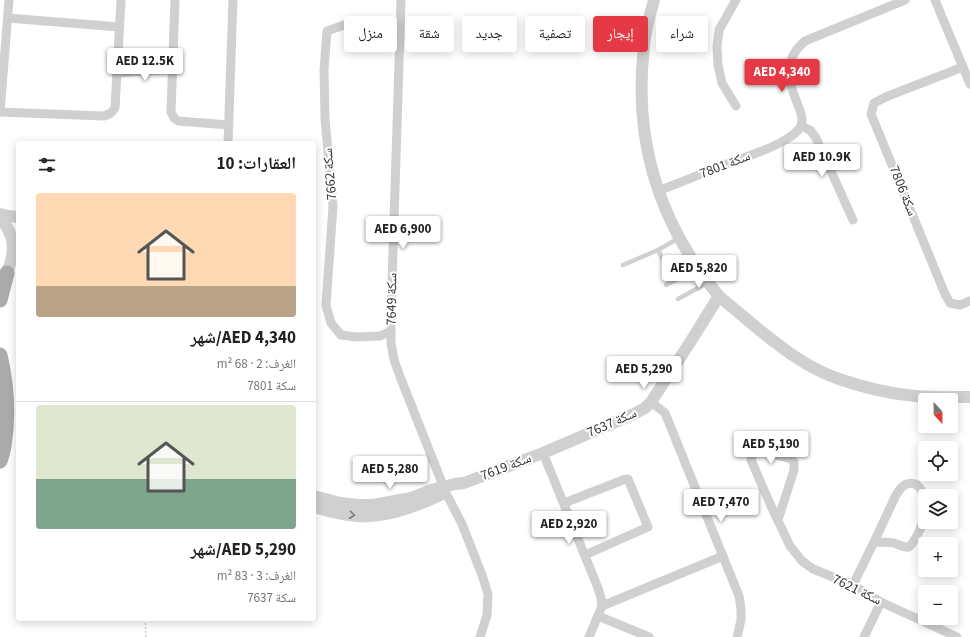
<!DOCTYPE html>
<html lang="ar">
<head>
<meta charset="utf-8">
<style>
	body { margin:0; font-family:"Source Sans 3","Noto Naskh Arabic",sans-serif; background:#f2f2f2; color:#222; direction:rtl; height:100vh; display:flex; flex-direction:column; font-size:15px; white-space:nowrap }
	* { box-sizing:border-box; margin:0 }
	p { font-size:13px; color:#767676 }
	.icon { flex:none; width:22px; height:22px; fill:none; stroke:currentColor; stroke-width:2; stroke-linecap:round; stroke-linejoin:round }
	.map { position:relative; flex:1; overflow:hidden; direction:ltr }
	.side { position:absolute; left:16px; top:141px; width:300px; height:480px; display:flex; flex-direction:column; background:#fff; border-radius:4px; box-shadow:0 2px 10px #0003; direction:rtl }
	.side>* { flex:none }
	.top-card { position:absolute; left:328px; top:16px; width:380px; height:36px; direction:rtl; display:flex; gap:8px }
	.needle { width:26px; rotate:158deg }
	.tools { position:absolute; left:918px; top:393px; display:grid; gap:8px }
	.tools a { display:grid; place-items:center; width:40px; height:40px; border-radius:4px; background:#fff; box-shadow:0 2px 10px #0003; font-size:20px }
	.price { position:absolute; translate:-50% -34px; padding:0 9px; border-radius:4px; background:#fff; color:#222; font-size:13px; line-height:26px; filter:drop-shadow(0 1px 2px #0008) }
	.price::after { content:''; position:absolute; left:50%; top:24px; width:12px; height:9px; margin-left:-6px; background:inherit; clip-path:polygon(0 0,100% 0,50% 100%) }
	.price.on { background:#e63946; color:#fff }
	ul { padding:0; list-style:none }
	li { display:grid; align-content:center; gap:8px; height:212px; padding:0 20px }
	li+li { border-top:1px solid #e0e0e0 }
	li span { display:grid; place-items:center; height:124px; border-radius:4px; color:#555 }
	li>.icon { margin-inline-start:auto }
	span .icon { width:72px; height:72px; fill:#fffc; stroke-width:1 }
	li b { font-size:17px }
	h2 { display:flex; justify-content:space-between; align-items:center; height:48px; padding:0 20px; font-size:17px }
	.pill { padding:0 14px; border-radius:4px; background:#fff; box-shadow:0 2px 10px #0003; font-size:14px; line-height:36px }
	.pill.on { background:#e63946; color:#fff }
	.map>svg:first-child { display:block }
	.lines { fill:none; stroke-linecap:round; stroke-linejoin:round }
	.path { stroke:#cdcdcd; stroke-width:1.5; stroke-dasharray:2 2; stroke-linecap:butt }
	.service { stroke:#d0d0d0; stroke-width:4.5 }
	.minor { stroke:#d0d0d0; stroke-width:9 }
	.tertiary { stroke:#d0d0d0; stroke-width:12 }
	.primary { stroke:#ababab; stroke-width:15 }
	.oneway { stroke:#7a7a7a }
	.labels { text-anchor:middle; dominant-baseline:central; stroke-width:4; stroke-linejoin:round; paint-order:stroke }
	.street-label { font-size:14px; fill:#333; stroke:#fff }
</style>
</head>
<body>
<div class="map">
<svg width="970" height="637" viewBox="0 0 970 637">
	<rect width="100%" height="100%" fill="#fff"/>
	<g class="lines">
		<polyline class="path" points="145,619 146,637"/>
		<g class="service">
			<polyline points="658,250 679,238"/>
			<polyline points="623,265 658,250 666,266 670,266 689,257"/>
			<polyline points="666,285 697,269"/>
			<polyline points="678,299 707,283"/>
		</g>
		<g class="minor">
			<polyline points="175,0 171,112 174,118 178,121 229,125"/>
			<polyline points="401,0 391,314 391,343 394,360 401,379 446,493 462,524 482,575 488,594 487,615 480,637"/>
			<polyline points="736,0 719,30 717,47 718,65 722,83 736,106"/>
			<polyline points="935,0 970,84"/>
			<polyline points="8,18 119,27"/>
			<polyline points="963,67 888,96 874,103 871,114 945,294 950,303 960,305 970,301"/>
			<polyline points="117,73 172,69"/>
			<polyline points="0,112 104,116 111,113 115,108 121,0"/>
			<polyline points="0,112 9,0"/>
			<polyline points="801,126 810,130 816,138 853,220"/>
			<polyline points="228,143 233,0"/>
			<path d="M 658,191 C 682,182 706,172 729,163 C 748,156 788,144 800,128 C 812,110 766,75 805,41 L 905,0"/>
			<polyline points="391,331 380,336 356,337 341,335 331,323 326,305 333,206 325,119 324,70 327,31 344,25 400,26"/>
			<polyline points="651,402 665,413 739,596 741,609 741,620 737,637"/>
			<polyline points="543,453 598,588 601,598 602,606 589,637"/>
			<polyline points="564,503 623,480 628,479 648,527 585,555"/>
			<polyline points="778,520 794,470 794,462 789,458 759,451 753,454 751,460 771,506 790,546 802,561 813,569 853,585 881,602 957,637"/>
			<path d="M 853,585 L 874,542 L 896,495 C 899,491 902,485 907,484 C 921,480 925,497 925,507 C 925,520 918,538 909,547 C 903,548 900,545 894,543 C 887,542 881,542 874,542"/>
			<polyline points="602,606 723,556"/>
			<polyline points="598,616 649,637"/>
			<polyline points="864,637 881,602"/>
		</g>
		<g class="tertiary">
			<path d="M 654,0 C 650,15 645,31 644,47 C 633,140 659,223 718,295 C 722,299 727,303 732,307 C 740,314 749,321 757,328 C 783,349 807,368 839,379 C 862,387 891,394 916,396 C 933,398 952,397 970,397"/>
			<polyline points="0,214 8,216 18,217"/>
			<path d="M 0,218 C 18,237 15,260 2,281"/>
			<polyline points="314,496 340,503 358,505 373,505 411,498 431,490 455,484 464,483 543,453 634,414 645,408 651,402 689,344 719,296"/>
			<path d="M 314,507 C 328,511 342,515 357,516 C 385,518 415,507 440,495"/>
		</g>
		<g class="primary">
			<polyline points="0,300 7,273"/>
			<path d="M 0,355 C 7,385 9,415 4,446 C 3,451 2,456 0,461"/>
		</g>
	</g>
	<defs><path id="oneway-chevron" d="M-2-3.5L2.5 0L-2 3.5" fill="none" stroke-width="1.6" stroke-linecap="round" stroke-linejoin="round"/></defs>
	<use class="oneway" href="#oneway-chevron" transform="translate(352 515) rotate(7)"/>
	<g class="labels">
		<g class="street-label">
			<text transform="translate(725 165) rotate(-21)">سكة 7801</text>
			<text transform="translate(330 174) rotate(-95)">سكة 7662</text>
			<text transform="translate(903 191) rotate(68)">سكة 7806</text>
			<text transform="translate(392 299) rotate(-89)">سكة 7649</text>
			<text transform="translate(612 423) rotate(-24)">سكة 7637</text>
			<text transform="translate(506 467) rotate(-21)">سكة 7619</text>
			<text transform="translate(857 590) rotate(26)">سكة 7621</text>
		</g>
	</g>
</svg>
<div class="tools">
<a><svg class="needle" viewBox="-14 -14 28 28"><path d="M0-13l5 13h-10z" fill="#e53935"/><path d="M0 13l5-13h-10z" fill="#767676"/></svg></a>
<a><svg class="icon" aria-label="locate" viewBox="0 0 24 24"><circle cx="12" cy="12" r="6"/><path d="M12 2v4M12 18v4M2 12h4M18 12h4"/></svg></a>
<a><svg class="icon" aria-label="layers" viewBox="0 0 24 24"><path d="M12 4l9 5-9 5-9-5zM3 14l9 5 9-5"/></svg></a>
<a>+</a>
<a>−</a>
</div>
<b class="price" style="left:145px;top:82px">AED 12.5K</b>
<b class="price on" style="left:782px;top:93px">AED 4,340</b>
<b class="price" style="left:822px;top:178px">AED 10.9K</b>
<b class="price" style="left:403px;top:250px">AED 6,900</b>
<b class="price" style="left:699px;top:289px">AED 5,820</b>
<b class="price" style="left:644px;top:390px">AED 5,290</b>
<b class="price" style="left:771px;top:465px">AED 5,190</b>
<b class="price" style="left:390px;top:490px">AED 5,280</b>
<b class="price" style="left:721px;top:523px">AED 7,470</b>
<b class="price" style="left:569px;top:545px">AED 2,920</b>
<div class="top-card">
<a class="pill">شراء</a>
<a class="pill on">إيجار</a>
<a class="pill">تصفية</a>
<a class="pill">جديد</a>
<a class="pill">شقة</a>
<a class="pill">منزل</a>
</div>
<section class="side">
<h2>العقارات: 10<svg class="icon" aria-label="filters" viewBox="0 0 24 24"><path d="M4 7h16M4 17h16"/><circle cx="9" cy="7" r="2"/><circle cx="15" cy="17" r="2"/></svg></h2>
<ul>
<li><span style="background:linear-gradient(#ffd9b3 75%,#b9a48a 0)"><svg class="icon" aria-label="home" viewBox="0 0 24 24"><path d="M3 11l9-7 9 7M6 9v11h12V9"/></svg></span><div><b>AED 4,340/شهر</b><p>الغرف: 2 · 68 m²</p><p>سكة 7801</p></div></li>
<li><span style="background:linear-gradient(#dfe7d0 60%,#7fa58c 0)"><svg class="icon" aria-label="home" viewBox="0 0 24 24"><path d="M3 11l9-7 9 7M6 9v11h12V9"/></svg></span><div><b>AED 5,290/شهر</b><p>الغرف: 3 · 83 m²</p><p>سكة 7637</p></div></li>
</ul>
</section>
</div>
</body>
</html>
